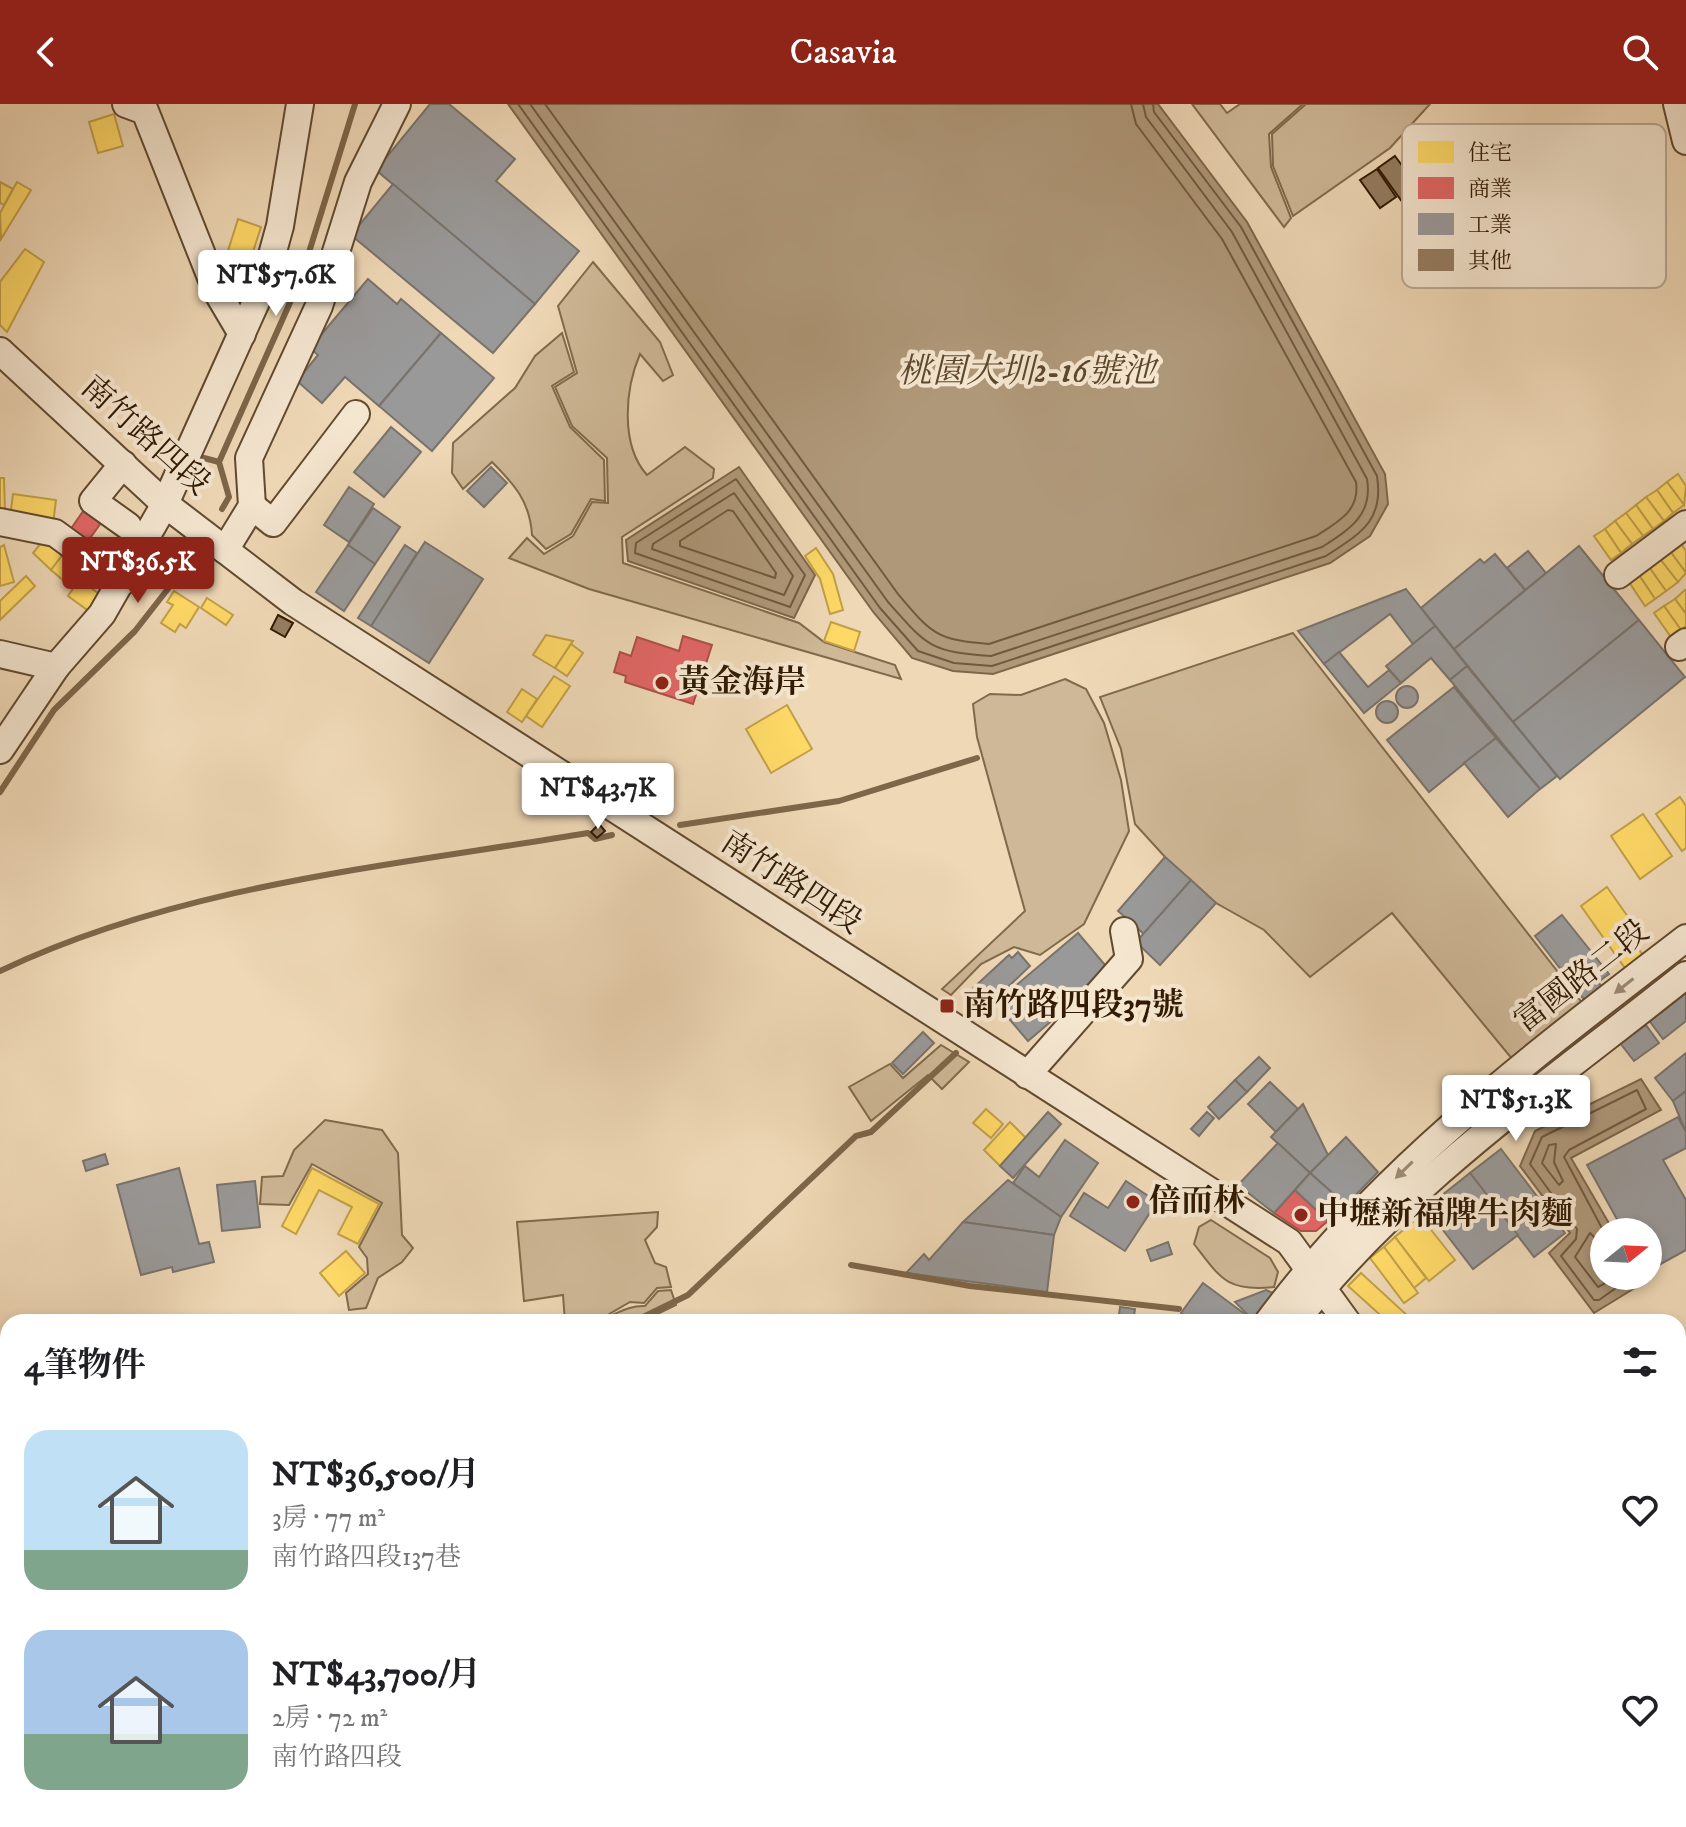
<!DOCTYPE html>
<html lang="zh-TW">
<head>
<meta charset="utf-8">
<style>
	body { margin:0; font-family:"IM FELL DW Pica","Noto Serif TC",serif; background:#f6f6f6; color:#202124; height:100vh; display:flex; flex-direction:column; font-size:30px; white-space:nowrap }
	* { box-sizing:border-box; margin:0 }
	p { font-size:26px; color:#757577 }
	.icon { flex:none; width:44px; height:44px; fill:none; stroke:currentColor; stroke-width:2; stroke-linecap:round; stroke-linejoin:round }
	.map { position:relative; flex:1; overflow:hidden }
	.drawer { position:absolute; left:0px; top:1210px; width:1686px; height:514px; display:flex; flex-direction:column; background:#fff; border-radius:24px 24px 0 0; box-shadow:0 4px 12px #0003 }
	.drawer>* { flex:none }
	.needle { width:52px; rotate:72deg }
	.controls { position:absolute; left:1590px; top:1114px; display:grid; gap:16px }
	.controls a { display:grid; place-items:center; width:72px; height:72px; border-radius:50%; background:#fff; box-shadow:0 4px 12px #0003; font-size:40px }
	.price { position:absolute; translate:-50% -68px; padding:0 18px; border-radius:8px; background:#fff; color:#222; font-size:26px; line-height:52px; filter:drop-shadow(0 2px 4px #0008) }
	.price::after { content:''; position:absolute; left:50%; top:48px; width:24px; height:18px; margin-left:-12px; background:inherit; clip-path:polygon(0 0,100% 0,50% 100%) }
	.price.current { background:#8f2418; color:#fff }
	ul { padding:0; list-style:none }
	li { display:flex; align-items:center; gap:24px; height:200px; padding:0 24px }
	li span { display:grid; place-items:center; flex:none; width:224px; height:160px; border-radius:24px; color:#555 }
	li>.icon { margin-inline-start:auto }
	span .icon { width:96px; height:96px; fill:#fffc; stroke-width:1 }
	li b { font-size:34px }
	h2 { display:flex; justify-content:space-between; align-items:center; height:96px; padding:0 24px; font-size:34px }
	header { display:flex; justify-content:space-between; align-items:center; height:104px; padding:0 24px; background:#8f2418; color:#fff; font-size:36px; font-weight:600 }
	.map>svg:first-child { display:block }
	.green { fill:#cfb897; stroke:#806a4c; stroke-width:2 }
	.water { fill:#af9879; stroke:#7d6649; stroke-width:2 }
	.homes { fill:#ffd966; stroke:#c2a048; stroke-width:2 }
	.shops { fill:#e06666; stroke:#ac5048; stroke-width:2 }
	.industry { fill:#999; stroke:#7a736c; stroke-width:2 }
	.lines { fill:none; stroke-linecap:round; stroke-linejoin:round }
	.shore { stroke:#705a3e; stroke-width:2 }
	.stream { stroke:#7d6649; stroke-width:6 }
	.building { fill:#947d60; stroke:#321b02; stroke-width:2 }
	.minor-casing { stroke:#614a2f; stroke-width:30 }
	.minor { stroke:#f5e6d0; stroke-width:26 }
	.oneway { fill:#9d8b73 }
	.poi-dot { fill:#8f2418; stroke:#f5e6d0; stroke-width:3 }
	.labels { text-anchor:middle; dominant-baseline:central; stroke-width:8; stroke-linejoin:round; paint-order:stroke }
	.street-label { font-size:32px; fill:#321b02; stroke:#f5e6d0 }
	.poi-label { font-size:32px; font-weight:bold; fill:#321b02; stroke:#f5e6d0; text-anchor:start }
	.water-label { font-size:34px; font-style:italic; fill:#5e472c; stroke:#f5e6d0 }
	.key { fill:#f5e6d0; stroke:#baa992; stroke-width:2 }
	.key-label { font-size:22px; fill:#321b02 }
</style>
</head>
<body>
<header><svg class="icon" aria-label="back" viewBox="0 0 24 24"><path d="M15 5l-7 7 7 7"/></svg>Casavia<svg class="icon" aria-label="search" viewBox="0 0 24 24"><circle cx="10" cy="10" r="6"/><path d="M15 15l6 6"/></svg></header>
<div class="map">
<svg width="1686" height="1723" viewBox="0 0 1686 1723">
	<rect width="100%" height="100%" fill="#efd8b6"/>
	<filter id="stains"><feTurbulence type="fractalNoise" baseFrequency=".0025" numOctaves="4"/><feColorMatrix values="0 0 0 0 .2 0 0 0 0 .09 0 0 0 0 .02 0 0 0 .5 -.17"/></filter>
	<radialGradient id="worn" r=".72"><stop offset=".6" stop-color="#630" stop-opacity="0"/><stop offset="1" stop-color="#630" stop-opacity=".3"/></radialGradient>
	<g class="green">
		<polygon points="1192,0 1220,0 1227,9 1240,0 1303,0 1269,30 1271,63 1291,114 1284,123"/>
		<polygon points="1306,0 1430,0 1390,44 1293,112 1273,62 1272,30"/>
		<path d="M 593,158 L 660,238 L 673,271 L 663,277 L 640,250 C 625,285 620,341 647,371 L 685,343 L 714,365 L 713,374 L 622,433 L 623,459 L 799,519 L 824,538 L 895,561 L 901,575 L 589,485 L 509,454 L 527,434 L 544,450 L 573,432 L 592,398 L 608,399 L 607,354 L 572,322 L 555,283 L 577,269 L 558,202 Z"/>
		<path d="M 562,229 L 574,268 L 552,282 L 570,323 L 604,356 L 605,397 L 591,395 L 571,430 L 546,445 L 532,431 C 530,398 515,381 492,358 L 463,385 L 452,369 L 453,339 L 515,284 L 535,252 Z"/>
		<polygon points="1293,529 1583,900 1513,956 1392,809 1310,873 1264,826 1216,799 1165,753 1135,720 1121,645 1100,593"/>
		<polygon points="1065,575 1086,585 1104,619 1121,676 1129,727 1084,820 1040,851 1014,843 981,860 951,891 942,885 1025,807 977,633 973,600 990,590 1021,591"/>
		<polygon points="941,941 969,958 942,985 928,971 871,1017 849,983 890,960 903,974"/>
		<polygon points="325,1016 382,1026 398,1049 402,1131 413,1144 402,1158 378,1174 366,1204 349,1206 346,1189 368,1170 367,1154 359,1143 382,1099 312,1060 289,1101 260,1100 262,1073 283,1072 294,1046"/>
		<polygon points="658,1108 657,1123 645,1136 655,1159 666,1163 671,1183 657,1184 644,1199 630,1198 604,1213 568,1218 565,1218 563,1191 524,1197 517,1118"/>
		<path d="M 1211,1116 L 1270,1154 L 1278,1168 L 1274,1183 C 1227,1188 1221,1175 1194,1140 L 1199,1123 Z"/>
		<path d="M 671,1186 L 676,1201 L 641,1218 L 591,1218 C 611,1215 624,1201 645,1202 L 658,1187 Z"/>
		<polygon points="270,1716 363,1716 267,1723"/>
	</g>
	<g class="water">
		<polygon points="508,0 1158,0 1247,118 1385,370 1388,400 1370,432 1330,459 993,570 953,567 912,554 874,509"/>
		<polygon points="739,363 815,471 794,514 628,457 626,436"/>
		<polygon points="1641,975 1661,1006 1571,1054 1614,1128 1604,1128 1604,1172 1639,1172 1643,1179 1594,1209 1549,1149 1570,1129 1520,1062 1535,1027"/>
	</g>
	<g class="homes">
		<polygon points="114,10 123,42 98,49 89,18"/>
		<polygon points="0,78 13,85 4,101 0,99"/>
		<polygon points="17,78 31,86 1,135 0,109"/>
		<polygon points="238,115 261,123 249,160 226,153"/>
		<polygon points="25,145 44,158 7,228 0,221 0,178"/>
		<polygon points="236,169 249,173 243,191 230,186"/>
		<polygon points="1678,370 1686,382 1684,401 1667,378"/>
		<polygon points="0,374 4,374 5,408 0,408"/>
		<polygon points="1667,378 1684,401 1673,409 1657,386"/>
		<polygon points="1657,386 1673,409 1664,417 1646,393"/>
		<polygon points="13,390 56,396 53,420 10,414"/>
		<polygon points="1646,393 1664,417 1653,425 1636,401"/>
		<polygon points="1636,401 1653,425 1643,432 1626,409"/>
		<polygon points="1626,409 1643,432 1632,440 1615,417"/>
		<polygon points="1615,417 1632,440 1621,449 1605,425"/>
		<polygon points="1605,425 1621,449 1611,456 1594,432"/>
		<polygon points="46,433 67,445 51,466 33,449"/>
		<polygon points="1681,440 1686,447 1686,469 1670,447"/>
		<polygon points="4,441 14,478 0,482 0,443"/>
		<polygon points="816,444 833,470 843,506 830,510 820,475 805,452"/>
		<polygon points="67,445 87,460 70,482 51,466"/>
		<polygon points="1670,447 1686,469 1678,478 1660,455"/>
		<polygon points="1660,455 1678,478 1666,487 1649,463"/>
		<polygon points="1649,463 1666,487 1655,495 1639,471"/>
		<polygon points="1639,471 1655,495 1645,502 1629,478"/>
		<polygon points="26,472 35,482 0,516 0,497"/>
		<polygon points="79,476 101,491 90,508 68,492"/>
		<polygon points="1685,486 1686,487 1686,510 1675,495"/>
		<polygon points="174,487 199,503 186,524 180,520 175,528 161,519 173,501 167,498"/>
		<polygon points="207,494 233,511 226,521 201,504"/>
		<polygon points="1675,495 1686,510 1686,522 1681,526 1664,502"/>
		<polygon points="1664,502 1681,526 1671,533 1654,509"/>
		<polygon points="831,518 860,528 854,547 824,537"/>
		<polygon points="546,531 573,537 555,564 533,551"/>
		<polygon points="571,540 583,549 567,572 555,564"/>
		<polygon points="554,572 570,582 542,623 526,612"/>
		<polygon points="522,585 537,595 522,618 507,608"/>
		<polygon points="787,601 812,645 771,669 746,625"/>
		<polygon points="1680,693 1686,702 1686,744 1682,747 1656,710"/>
		<polygon points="1643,710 1672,752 1640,775 1611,732"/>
		<polygon points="1607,783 1633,820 1625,826 1645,854 1627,867 1581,802"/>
		<polygon points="986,1005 1003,1020 991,1034 973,1019"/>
		<polygon points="1010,1018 1026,1034 1000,1062 984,1046"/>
		<polygon points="312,1064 379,1100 358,1140 338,1130 352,1103 319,1086 296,1130 282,1122"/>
		<polygon points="1420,1112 1455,1156 1429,1177 1395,1133"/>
		<polygon points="1395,1133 1426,1174 1414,1184 1384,1143"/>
		<polygon points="1384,1143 1418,1189 1404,1199 1370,1154"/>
		<polygon points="346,1147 365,1169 339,1192 320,1169"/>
		<polygon points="1361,1169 1410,1214 1406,1218 1388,1218 1348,1182"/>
		<polygon points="1686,1335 1686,1350 1678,1353 1678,1338"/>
		<polygon points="1686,1350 1686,1413 1678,1416 1678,1353"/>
		<polygon points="1678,1478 1686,1500 1686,1516 1678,1519"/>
		<polygon points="1685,1547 1686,1566 1678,1573 1678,1553"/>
		<polygon points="1683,1581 1686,1617 1678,1623 1678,1585"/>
		<polygon points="1173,1716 1219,1716 1218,1723 1173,1723"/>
		<polygon points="1574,1716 1613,1716 1602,1723 1578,1723"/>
		<polygon points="1613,1716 1646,1716 1649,1721 1602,1723"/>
	</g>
	<g class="shops">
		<polygon points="88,400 106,412 85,441 68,429"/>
		<polygon points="683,532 712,541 693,600 625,578 626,572 614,568 620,548 631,552 637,533 679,547"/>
		<polygon points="1295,1086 1328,1117 1316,1127 1301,1127 1274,1109"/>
	</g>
	<g class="industry">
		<polygon points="430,0 449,0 515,55 496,77 579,147 535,200 376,66"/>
		<polygon points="393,80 535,200 493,249 351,131"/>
		<polygon points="368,175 397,200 401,195 441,229 379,302 345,273 322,299 297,277 318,251 310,244"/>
		<polygon points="441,229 494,274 432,347 379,302"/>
		<polygon points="391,323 421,348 384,393 354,368"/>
		<polygon points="491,363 507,379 484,403 467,387"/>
		<polygon points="349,383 374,400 349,438 324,421"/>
		<polygon points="373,404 400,423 375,460 348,441"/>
		<polygon points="425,438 483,475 429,559 371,522"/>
		<polygon points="348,441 375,460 344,507 316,488"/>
		<polygon points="405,441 417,449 371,522 358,514"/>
		<polygon points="1579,442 1639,516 1513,618 1454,545"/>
		<polygon points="1528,447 1546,469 1525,486 1507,464"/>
		<polygon points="1495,450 1525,486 1454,545 1421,504 1480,455 1484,459"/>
		<polygon points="1406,485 1435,522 1413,540 1390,510 1324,560 1298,527"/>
		<polygon points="1639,516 1685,573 1560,675 1513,618"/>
		<polygon points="1435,522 1467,562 1450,576 1431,554 1401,579 1386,562"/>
		<polygon points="1339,548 1368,583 1389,566 1401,579 1364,609 1324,560"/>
		<polygon points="1467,562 1557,672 1540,685 1450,576"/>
		<circle cx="1407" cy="593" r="11"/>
		<polygon points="1454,583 1496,634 1429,688 1387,636"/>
		<circle cx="1387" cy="608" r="11"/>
		<polygon points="1496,634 1540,685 1508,713 1464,659"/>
		<polygon points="1165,753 1191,776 1144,830 1118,807"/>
		<polygon points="1191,776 1216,799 1160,861 1136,838"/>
		<polygon points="1562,811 1609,870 1598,878 1603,884 1586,898 1535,832"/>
		<polygon points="1078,829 1110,867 1028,937 1004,909 1009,905 1000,895"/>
		<polygon points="1018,848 1030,862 987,903 971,886 1009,851 1012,854"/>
		<polygon points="1686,887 1686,917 1663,935 1648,915"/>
		<polygon points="1646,921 1659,939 1634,957 1620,939"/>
		<polygon points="923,928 934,939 903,970 892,959"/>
		<polygon points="1686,949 1686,987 1673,997 1655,974"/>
		<polygon points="1259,953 1270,964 1247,988 1235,976"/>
		<polygon points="1235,976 1247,988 1219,1015 1208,1003"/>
		<polygon points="1270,978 1298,1005 1276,1028 1248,1000"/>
		<polygon points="1686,987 1686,1026 1685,1026 1673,997"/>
		<polygon points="1303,1000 1328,1051 1310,1069 1271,1033"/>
		<polygon points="1048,1008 1061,1020 1013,1074 1000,1062"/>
		<polygon points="1207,1008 1214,1014 1199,1032 1191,1025"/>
		<polygon points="1678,1013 1686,1028 1686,1044 1663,1056 1686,1096 1686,1146 1648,1167 1648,1128 1624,1128 1587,1061"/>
		<polygon points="1346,1033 1378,1068 1346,1101 1310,1069"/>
		<polygon points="1065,1036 1098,1059 1061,1113 1013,1079 1025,1062 1039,1073"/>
		<polygon points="1278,1039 1310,1069 1274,1109 1238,1081"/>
		<polygon points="1501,1045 1565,1129 1534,1153 1470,1069"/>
		<polygon points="105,1050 108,1060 86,1067 83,1057"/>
		<polygon points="179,1064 199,1140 209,1138 214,1158 173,1168 172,1163 141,1171 117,1081"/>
		<polygon points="1310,1069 1346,1101 1328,1117 1295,1086"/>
		<polygon points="1470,1069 1518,1131 1473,1165 1426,1104"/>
		<polygon points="1008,1076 1061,1113 1054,1131 963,1118"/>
		<polygon points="255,1077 260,1123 222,1127 217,1081"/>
		<polygon points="1126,1077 1157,1098 1125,1147 1070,1112 1084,1089 1108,1104"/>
		<polygon points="963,1118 1054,1131 1047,1188 906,1169 924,1150 929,1156"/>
		<polygon points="1168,1138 1172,1150 1151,1157 1147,1146"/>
		<polygon points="1203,1179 1253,1216 1251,1218 1194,1218 1181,1209"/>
		<polygon points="1266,1186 1273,1189 1253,1216 1235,1198"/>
		<polygon points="1120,1203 1135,1205 1133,1218 1118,1218"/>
		<polygon points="750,1716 986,1716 986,1723 637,1723"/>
		<polygon points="1456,1716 1454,1723 1423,1717 1423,1716"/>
	</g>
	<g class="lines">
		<g class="shore">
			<path d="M 518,0 L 880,504 L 918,547 L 954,559 L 992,562 L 1326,452 C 1361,429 1384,417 1377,372 L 1241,123 L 1154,8 L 1153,0"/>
			<path d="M 530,0 L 888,498 C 927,542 930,548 991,552 L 1322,443 C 1350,425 1373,411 1367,375 L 1232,128 L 1146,13 L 1143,0"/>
			<path d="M 545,0 L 898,490 C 931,529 936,536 989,540 L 1316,432 C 1338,418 1360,407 1356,378 L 1222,135 L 1136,20 L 1131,0"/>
			<polygon points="736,375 805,471 790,503 635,449 636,439"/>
			<polygon points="734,389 793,472 784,491 652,445 653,440"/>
			<polygon points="728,406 733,407 776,469 775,474 680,442 680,437"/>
			<polygon points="1556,1040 1554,1058 1563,1077 1559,1081 1542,1059 1549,1041"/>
			<polyline points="1604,1128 1564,1053 1569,1046 1646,1005 1637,986 1542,1033 1530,1060 1577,1125 1576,1135 1561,1152 1594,1196 1599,1196 1633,1172"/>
			<polyline points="1604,1143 1590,1129 1575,1153 1598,1183 1619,1172"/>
		</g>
		<g class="stream">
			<polyline points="204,354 219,358"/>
			<polyline points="222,405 229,393 219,358 301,174 355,0"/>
			<polyline points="0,688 54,606 135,527 192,454"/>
			<polyline points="680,721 839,697 977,654"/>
			<path d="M 0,867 C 183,780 391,762 588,729 L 595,735 L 612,731"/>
			<polyline points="851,1161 970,1182 1179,1205"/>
			<polyline points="633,1218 688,1191 856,1032 871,1028 956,949"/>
		</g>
	</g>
	<g class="building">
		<polygon points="1395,52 1425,93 1408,106 1378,64"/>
		<polygon points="1377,65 1396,93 1380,104 1360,76"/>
		<polygon points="278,511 293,519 285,533 271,525"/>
		<polygon points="599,720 605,727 597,734 591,728"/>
	</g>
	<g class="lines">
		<defs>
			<g id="minor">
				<polyline points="126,0 145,7 216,186 242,230"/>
				<polyline points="1677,0 1686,37"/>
				<polyline points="0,247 165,400 293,498 1289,1138 1347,1218"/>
				<polyline points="123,360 93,397 128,422"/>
				<polyline points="252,402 273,419 356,310"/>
				<polyline points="0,418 55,429 122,478"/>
				<polyline points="225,446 252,402 249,354 319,202 358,78 397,0"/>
				<polyline points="1618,471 1686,420"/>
				<polyline points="1679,543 1686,538"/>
				<polyline points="0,550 56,563"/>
				<polyline points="0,646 56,563 102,510 165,400 264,180 280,122 300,0"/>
				<polyline points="1027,971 1129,855 1124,827"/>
				<path d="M 1268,1218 C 1381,1065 1537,949 1686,834"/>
				<path d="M 1295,1218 C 1402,1080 1551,979 1686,871"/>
				<polyline points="1678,1323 1686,1321"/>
				<polyline points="1678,1448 1686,1471"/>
				<polyline points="0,1705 8,1706"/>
				<polyline points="93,1716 146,1723"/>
				<polyline points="1545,1716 1546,1723"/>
				<polyline points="1677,1716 1682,1723"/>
				<polyline points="394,1723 538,1716"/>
				<polyline points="1017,1723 1017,1716"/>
				<polyline points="1042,1723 1044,1716"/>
			</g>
		</defs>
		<use href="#minor" class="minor-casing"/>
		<use href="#minor" class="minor"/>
	</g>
	<defs><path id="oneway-solid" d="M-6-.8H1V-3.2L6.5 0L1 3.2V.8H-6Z" transform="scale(2)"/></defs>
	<g class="oneway">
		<use href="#oneway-solid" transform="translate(1624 882) rotate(142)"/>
		<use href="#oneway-solid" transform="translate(1404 1066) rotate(136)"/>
	</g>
	<g class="poi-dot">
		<circle cx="662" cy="579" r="8"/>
		<rect x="939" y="894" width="16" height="16" rx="4"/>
		<circle cx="1133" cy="1098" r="8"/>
		<circle cx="1301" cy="1111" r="8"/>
	</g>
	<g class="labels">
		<g class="street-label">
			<text transform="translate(145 332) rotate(42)">南竹路四段</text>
			<text transform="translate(791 779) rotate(33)">南竹路四段</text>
			<text transform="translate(1582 873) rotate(-38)">富國路二段</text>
		</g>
		<g class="poi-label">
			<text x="678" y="579">黃金海岸</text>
			<text x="963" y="902">南竹路四段37號</text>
			<text x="1149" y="1098">倍而林</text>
			<text x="1317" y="1111">中壢新福牌牛肉麵</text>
		</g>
		<g class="water-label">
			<text x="1027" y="268">桃園大圳2-16號池</text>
		</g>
	</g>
	<rect x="1402" y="20" width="264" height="164" rx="12" class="key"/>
	<rect x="1418" y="37" width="36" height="22" fill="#ffd966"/>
	<rect x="1418" y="73" width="36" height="22" fill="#e06666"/>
	<rect x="1418" y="109" width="36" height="22" fill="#999"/>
	<rect x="1418" y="145" width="36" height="22" fill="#947d60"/>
	<g class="key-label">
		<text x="1468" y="56">住宅</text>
		<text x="1468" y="92">商業</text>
		<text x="1468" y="128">工業</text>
		<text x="1468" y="164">其他</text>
	</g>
	<rect width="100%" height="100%" filter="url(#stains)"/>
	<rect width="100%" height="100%" fill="url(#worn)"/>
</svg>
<div class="controls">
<a><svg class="needle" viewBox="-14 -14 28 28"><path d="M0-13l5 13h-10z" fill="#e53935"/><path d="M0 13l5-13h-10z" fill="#757577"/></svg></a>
</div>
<b class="price" style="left:276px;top:214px">NT$57.6K</b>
<b class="price current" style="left:138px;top:501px">NT$36.5K</b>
<b class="price" style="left:598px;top:727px">NT$43.7K</b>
<b class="price" style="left:1516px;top:1039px">NT$51.3K</b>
<section class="drawer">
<h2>4筆物件<svg class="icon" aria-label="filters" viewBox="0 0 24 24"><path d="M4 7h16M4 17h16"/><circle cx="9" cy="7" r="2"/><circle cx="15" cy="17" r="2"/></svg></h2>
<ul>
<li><span style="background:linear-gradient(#bfe0f5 75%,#7fa58c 0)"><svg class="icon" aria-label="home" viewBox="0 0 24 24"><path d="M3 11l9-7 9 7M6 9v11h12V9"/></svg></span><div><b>NT$36,500/月</b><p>3房 · 77 m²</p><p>南竹路四段137巷</p></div><svg class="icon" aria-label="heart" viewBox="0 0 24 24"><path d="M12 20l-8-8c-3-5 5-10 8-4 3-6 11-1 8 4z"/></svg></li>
<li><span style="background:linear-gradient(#a9c7e8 65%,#7fa58c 0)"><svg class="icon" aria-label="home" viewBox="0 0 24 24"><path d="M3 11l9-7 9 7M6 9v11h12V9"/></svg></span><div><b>NT$43,700/月</b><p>2房 · 72 m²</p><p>南竹路四段</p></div><svg class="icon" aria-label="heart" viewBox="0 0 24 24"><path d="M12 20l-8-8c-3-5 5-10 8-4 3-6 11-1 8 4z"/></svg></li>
</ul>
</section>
</div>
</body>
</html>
